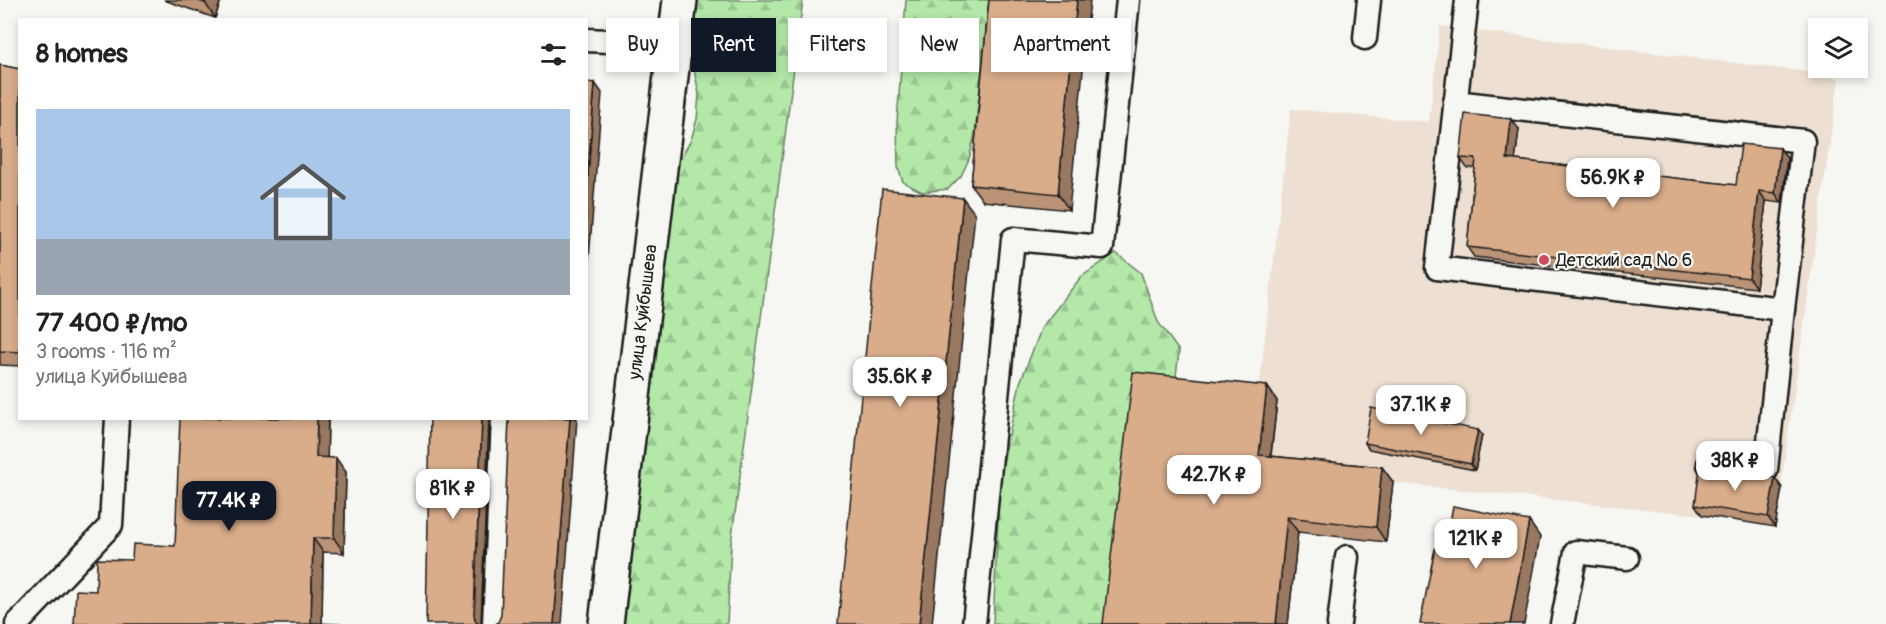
<!DOCTYPE html>
<html lang="en">
<head>
<meta charset="utf-8">
<style>
	body { margin:0; font-family:Pangolin,sans-serif; background:#f6f6f6; color:#222; height:100vh; display:flex; flex-direction:column; font-size:22px; white-space:nowrap }
	* { box-sizing:border-box; margin:0 }
	p { font-size:20px; color:#767676 }
	.icon { flex:none; width:33px; height:33px; fill:none; stroke:currentColor; stroke-width:2; stroke-linecap:round; stroke-linejoin:round }
	.map { position:relative; flex:1; overflow:hidden }
	.drawer { position:absolute; left:18px; top:18px; width:570px; height:402px; display:flex; flex-direction:column; background:#fff; border-radius:0px; box-shadow:0 3px 9px #0003 }
	.drawer>* { flex:none }
	.banner { position:absolute; left:606px; top:18px; width:570px; height:54px; display:flex; gap:12px }
	.tools { position:absolute; left:1808px; top:18px; display:grid; gap:12px }
	.tools a { display:grid; place-items:center; width:60px; height:60px; border-radius:0px; background:#fff; box-shadow:0 3px 9px #0003; font-size:30px }
	.price { position:absolute; translate:-50% -51px; padding:0 14px; border-radius:12px; background:#fff; color:#222; font-size:20px; line-height:39px; filter:drop-shadow(0 2px 3px #0008) }
	.price::after { content:''; position:absolute; left:50%; top:36px; width:18px; height:14px; margin-left:-9px; background:inherit; clip-path:polygon(0 0,100% 0,50% 100%) }
	.price.selected { background:#111827; color:#fff }
	ul { padding:0; list-style:none }
	li { display:grid; align-content:center; gap:12px; height:318px; padding:0 18px }
	li+li { border-top:2px solid #e0e0e0 }
	li span { display:grid; place-items:center; height:186px; border-radius:0px; color:#555 }
	li>.icon { margin-inline-start:auto }
	span .icon { width:108px; height:108px; fill:#fffc; stroke-width:1 }
	li b { font-size:26px }
	h2 { display:flex; justify-content:space-between; align-items:center; height:72px; padding:0 18px; font-size:26px }
	.chip { padding:0 21px; border-radius:0px; background:#fff; box-shadow:0 3px 9px #0003; font-size:21px; line-height:54px }
	.chip.selected { background:#111827; color:#fff }
	.map>svg:first-child { display:block }
	.built { fill:#ede0d3 }
	.forest { fill:url(#forest-firs); stroke:#688262; stroke-width:1.5 }
	.lines { fill:none; stroke-linecap:round; stroke-linejoin:round }
	.service-casing { stroke:#1c1c1c; stroke-width:27 }
	.minor-casing { stroke:#1c1c1c; stroke-width:38 }
	.service { stroke:#f6f6f2; stroke-width:22 }
	.minor { stroke:#f6f6f2; stroke-width:33 }
	.wall { fill:#bb9477; stroke:#1c1c1c; stroke-width:1.5 }
	.shaded-wall { fill:#987861; stroke:#1c1c1c; stroke-width:1.5 }
	.building { fill:#d9ac8a; stroke:#1c1c1c; stroke-width:1.5 }
	.poi-dot { fill:#d1495b; stroke:#f6f6f2; stroke-width:2 }
	.labels { text-anchor:middle; dominant-baseline:central; stroke-width:4.5; stroke-linejoin:round; paint-order:stroke }
	.poi-label { font-size:18px; fill:#1c1c1c; stroke:#f6f6f2; text-anchor:start }
	.street-label { font-size:18px; fill:#1c1c1c; stroke:#f6f6f2 }
</style>
</head>
<body>
<div class="map">
<svg width="1886" height="624" viewBox="0 0 1886 624">
	<defs>
		<pattern id="forest-firs" width="22" height="20" patternUnits="userSpaceOnUse" patternTransform="scale(1.5)"><rect width="22" height="20" fill="#b3e8a9"/><path d="M5 1l3.5 6h-7zM16 11l3.5 6h-7z" fill="#99c691"/></pattern>
	</defs>
	<rect width="100%" height="100%" fill="#f6f6f2"/>
	<filter id="ink" filterUnits="userSpaceOnUse"><feTurbulence type="fractalNoise" baseFrequency=".0167" numOctaves="2"/><feDisplacementMap in="SourceGraphic" scale="12" xChannelSelector="R" yChannelSelector="G"/><feConvolveMatrix kernelMatrix="1 2 1 2 8 2 1 2 1" color-interpolation-filters="sRGB"/></filter>
	<g filter="url(#ink)">
		<polygon class="built" points="1440,26 1816,73 1839,78 1775,527 1702,515 1269,470 1258,398 1291,109 1429,122"/>
		<g class="forest">
			<polygon points="689,0 803,0 731,544 727,624 620,624 670,198 679,161 691,140 697,119 699,94 692,59"/>
			<polygon points="906,0 989,0 975,134 969,159 961,176 948,189 922,192 903,182 898,167 897,122"/>
			<polygon points="1116,253 1141,273 1158,322 1179,351 1146,624 993,624 1000,477 1020,383 1042,327 1081,277"/>
		</g>
		<g class="lines">
			<defs>
				<g id="service">
					<polyline points="1365,38 1369,0"/>
					<polyline points="586,40 674,44"/>
					<path d="M 1455,102 L 1803,141 L 1783,309 L 1437,268 C 1447,178 1457,89 1467,0"/>
					<polyline points="1709,464 1766,470 1783,309"/>
					<polyline points="17,624 111,525 117,418"/>
					<polyline points="494,624 503,418"/>
					<polyline points="974,624 1013,239 1102,247 1128,0"/>
					<polyline points="1339,624 1347,557"/>
					<polyline points="1562,624 1576,552 1627,558"/>
				</g>
				<polyline id="minor" points="606,624 680,0"/>
			</defs>
			<use href="#service" class="service-casing"/>
			<use href="#minor" class="minor-casing"/>
			<use href="#service" class="service"/>
			<use href="#minor" class="minor"/>
		</g>
		<g class="wall">
			<polygon points="164,0 221,0 215,18"/>
			<polygon points="989,0 1069,210 983,201 971,185"/>
			<polygon points="0,65 20,69 20,366 0,365"/>
			<polygon points="1519,129 1515,160 1736,185 1780,148 1787,158 1782,203 1766,201 1756,288 1474,257 1467,247 1475,168 1467,168 1460,158"/>
			<polygon points="1267,386 1277,401 1271,456 1382,467 1393,482 1386,542 1298,532 1288,624 1103,624"/>
			<polygon points="328,418 327,457 346,472 344,553 323,552 322,623 74,624 96,591 132,560 175,546"/>
			<polygon points="1478,430 1482,435 1475,470 1369,449 1365,443"/>
			<polygon points="1775,478 1782,488 1775,527 1702,515 1695,505"/>
		</g>
		<g class="shaded-wall">
			<polygon points="206,0 221,0 215,18 205,3"/>
			<polygon points="1077,0 1090,0 1069,210 1058,194"/>
			<polygon points="595,83 602,93 586,297 586,198"/>
			<polygon points="1511,119 1519,129 1514,169 1507,159"/>
			<polygon points="1780,148 1787,158 1782,203 1775,193"/>
			<polygon points="1759,191 1766,201 1756,288 1749,278"/>
			<polygon points="963,198 975,214 932,624 919,624"/>
			<polygon points="1267,386 1277,401 1269,470 1259,455"/>
			<polygon points="317,418 328,418 327,471 316,457"/>
			<polygon points="482,418 489,418 481,624 478,624 475,620 474,614"/>
			<polygon points="570,418 577,418 562,624 554,624"/>
			<polygon points="1478,430 1482,435 1475,470 1471,464"/>
			<polygon points="336,458 346,472 344,553 334,538"/>
			<polygon points="1382,467 1393,482 1386,542 1376,527"/>
			<polygon points="1775,478 1782,488 1775,527 1768,517"/>
			<polygon points="1287,517 1298,532 1288,624 1276,624"/>
			<polygon points="1529,521 1540,537 1524,624 1510,624"/>
			<polygon points="313,538 323,552 322,624 311,623"/>
		</g>
		<g class="building">
			<polygon points="196,0 206,0 205,3"/>
			<polygon points="989,0 1077,0 1058,194 971,185"/>
			<polygon points="0,65 20,69 20,352 0,351"/>
			<polygon points="586,82 595,83 586,198"/>
			<polygon points="1465,114 1511,119 1507,159 1736,185 1741,144 1780,148 1775,193 1759,191 1749,278 1467,247 1476,159 1460,158"/>
			<polygon points="882,189 963,198 919,624 838,624"/>
			<polygon points="1133,372 1267,386 1259,455 1382,467 1376,527 1287,517 1276,624 1103,624"/>
			<polygon points="1371,408 1478,430 1471,464 1365,443"/>
			<polygon points="180,418 317,418 316,457 336,458 334,538 313,538 311,623 340,624 74,624 76,590 96,591 97,559 132,560 133,544 175,546"/>
			<polygon points="430,418 482,418 474,614 475,620 478,624 426,624"/>
			<polygon points="509,418 570,418 554,624 496,624 498,622 501,615"/>
			<polygon points="1700,467 1775,478 1768,517 1695,505"/>
			<polygon points="1453,506 1529,521 1510,624 1420,624 1435,548 1445,550"/>
		</g>
	</g>
	<circle class="poi-dot" cx="1544" cy="260" r="6"/>
	<g class="labels">
		<g class="poi-label">
			<text x="1556" y="260">Детский сад № 6</text>
		</g>
		<g class="street-label">
			<text transform="translate(643 312) rotate(-83)">улица Куйбышева</text>
		</g>
	</g>
</svg>
<div class="tools">
<a><svg class="icon" aria-label="layers" viewBox="0 0 24 24"><path d="M12 4l9 5-9 5-9-5zM3 14l9 5 9-5"/></svg></a>
</div>
<b class="price" style="left:1613px;top:209px">56.9K ₽</b>
<b class="price" style="left:900px;top:408px">35.6K ₽</b>
<b class="price" style="left:1421px;top:436px">37.1K ₽</b>
<b class="price" style="left:1735px;top:492px">38K ₽</b>
<b class="price" style="left:1214px;top:506px">42.7K ₽</b>
<b class="price" style="left:453px;top:520px">81K ₽</b>
<b class="price selected" style="left:229px;top:532px">77.4K ₽</b>
<b class="price" style="left:1476px;top:570px">121K ₽</b>
<div class="banner">
<a class="chip">Buy</a>
<a class="chip selected">Rent</a>
<a class="chip">Filters</a>
<a class="chip">New</a>
<a class="chip">Apartment</a>
</div>
<section class="drawer">
<h2>8 homes<svg class="icon" aria-label="filters" viewBox="0 0 24 24"><path d="M4 7h16M4 17h16"/><circle cx="9" cy="7" r="2"/><circle cx="15" cy="17" r="2"/></svg></h2>
<ul>
<li><span style="background:linear-gradient(#a9c7e8 70%,#9aa5b1 0)"><svg class="icon" aria-label="home" viewBox="0 0 24 24"><path d="M3 11l9-7 9 7M6 9v11h12V9"/></svg></span><div><b>77 400 ₽/mo</b><p>3 rooms · 116 m²</p><p>улица Куйбышева</p></div></li>
</ul>
</section>
</div>
</body>
</html>
